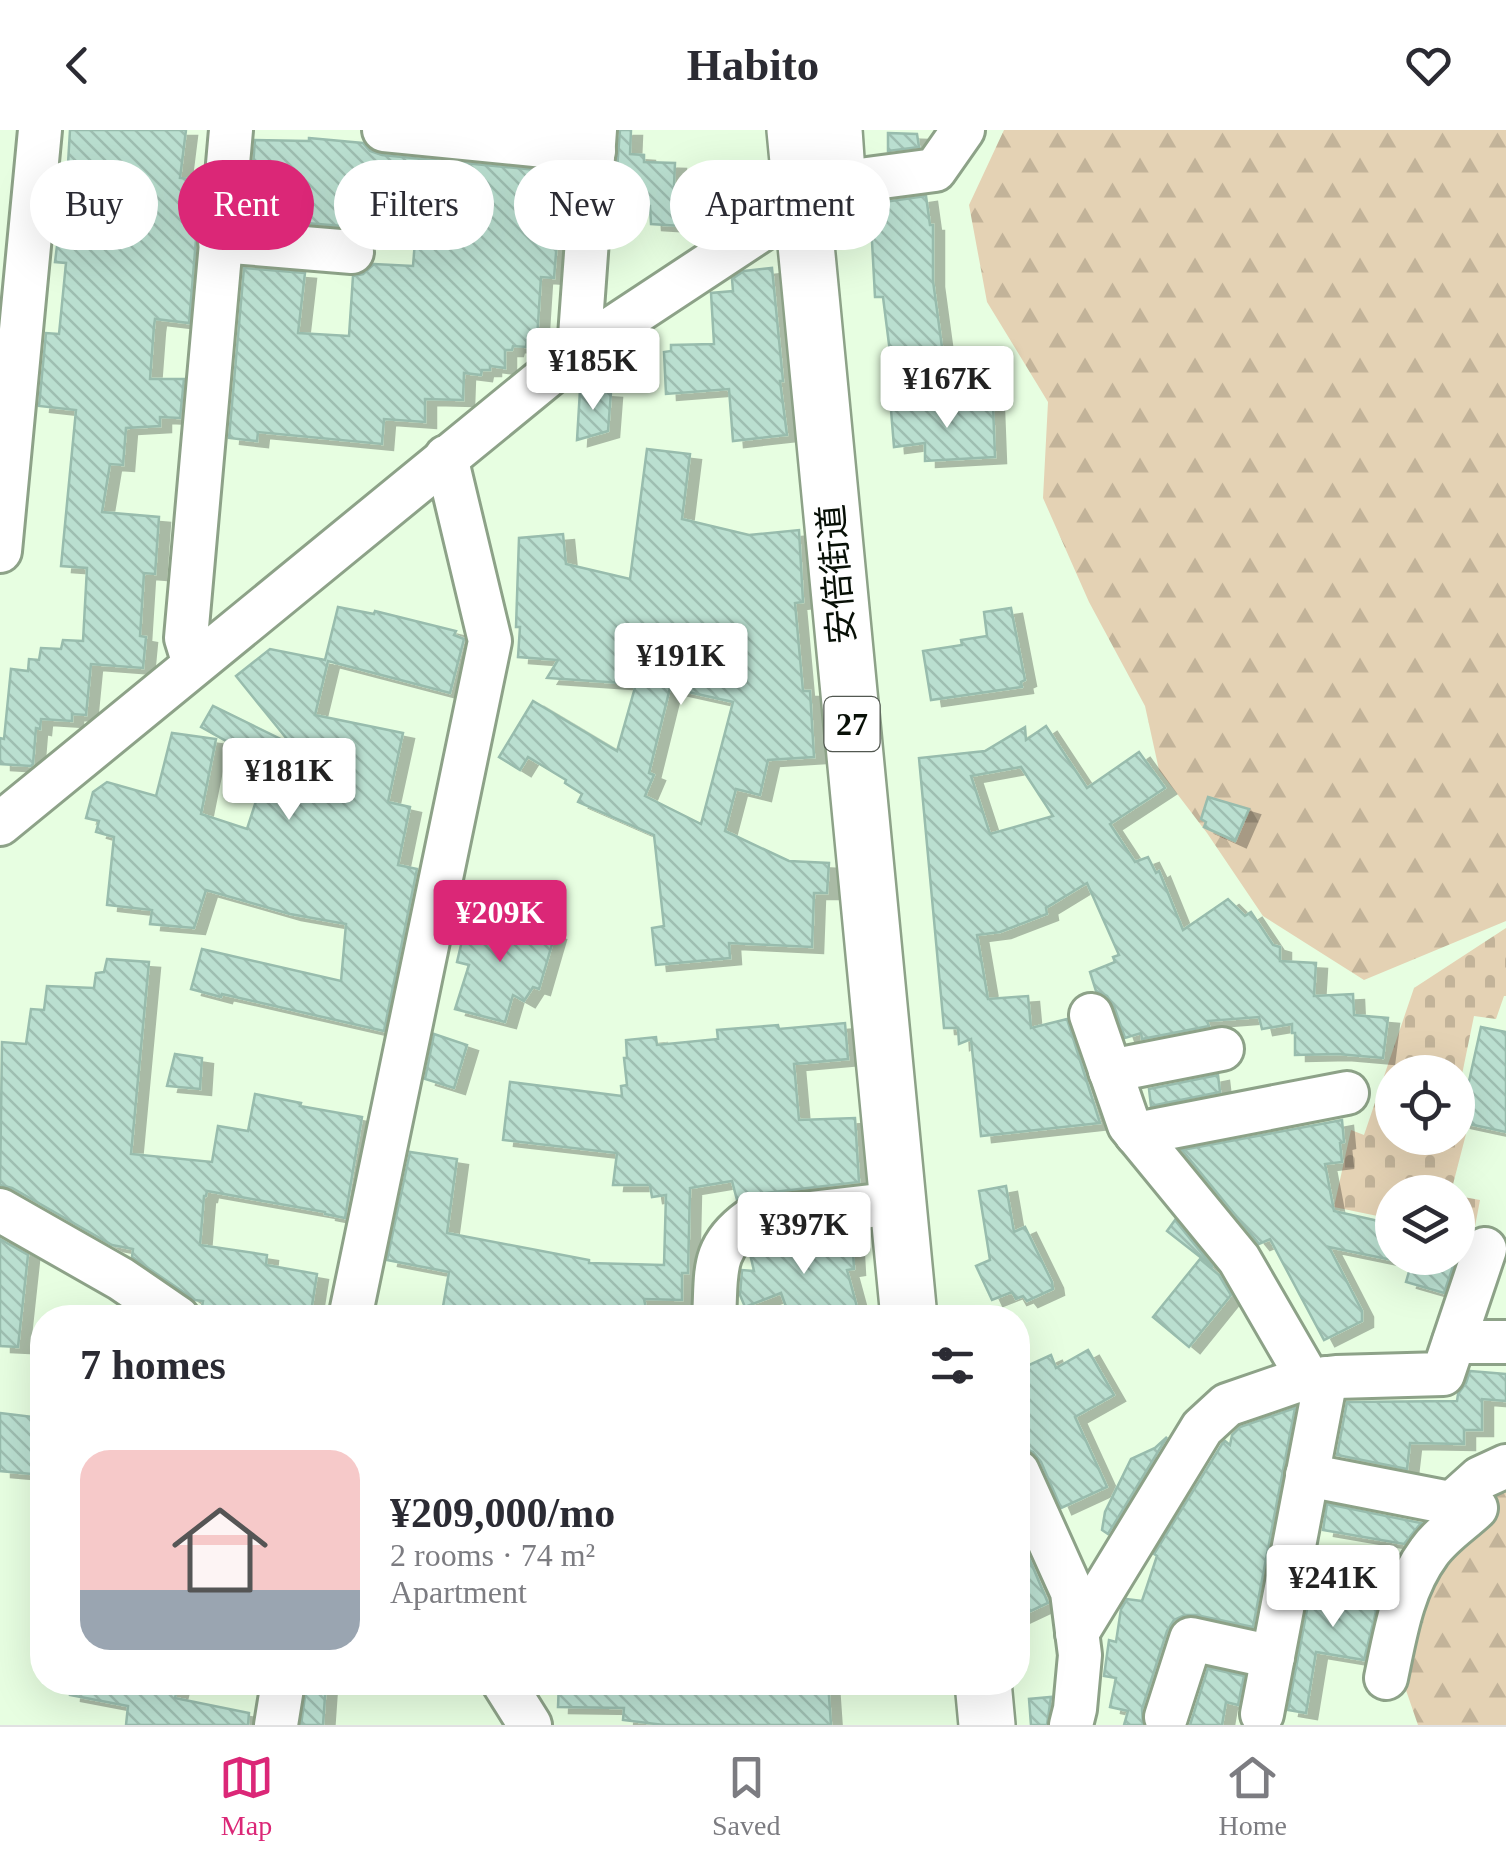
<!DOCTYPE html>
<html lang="en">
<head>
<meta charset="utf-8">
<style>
	body { margin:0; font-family:"Times New Roman","Noto Sans JP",serif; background:#f2f2f3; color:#2b2b33; height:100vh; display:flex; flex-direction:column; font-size:38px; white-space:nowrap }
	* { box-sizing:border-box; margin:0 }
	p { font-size:32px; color:#7c7c81 }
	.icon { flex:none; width:55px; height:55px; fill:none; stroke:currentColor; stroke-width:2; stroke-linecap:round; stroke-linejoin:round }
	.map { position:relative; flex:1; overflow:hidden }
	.panel { position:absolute; left:30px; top:1175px; width:1000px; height:390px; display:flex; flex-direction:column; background:#fff; border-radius:40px; box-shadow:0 10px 40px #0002 }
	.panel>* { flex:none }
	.top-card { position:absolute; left:30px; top:30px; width:1000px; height:90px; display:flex; gap:20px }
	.buttons { position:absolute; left:1375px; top:925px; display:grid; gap:20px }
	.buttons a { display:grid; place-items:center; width:100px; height:100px; border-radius:50%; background:#fff; box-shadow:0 10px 40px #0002; font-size:50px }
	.price { position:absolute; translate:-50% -85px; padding:0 22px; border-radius:10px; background:#fff; color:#222; font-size:32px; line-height:65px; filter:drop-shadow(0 2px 5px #0008) }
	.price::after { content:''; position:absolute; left:50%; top:60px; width:30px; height:22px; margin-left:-15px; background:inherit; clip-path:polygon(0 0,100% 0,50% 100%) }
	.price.selected { background:#db2777; color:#fff }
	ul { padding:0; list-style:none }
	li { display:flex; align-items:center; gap:30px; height:250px; padding:0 50px }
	li span { display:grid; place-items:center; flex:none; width:280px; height:200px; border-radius:30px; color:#555 }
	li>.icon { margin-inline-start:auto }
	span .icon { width:120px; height:120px; fill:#fffc; stroke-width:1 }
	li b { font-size:42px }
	h2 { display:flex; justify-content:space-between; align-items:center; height:120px; padding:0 50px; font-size:42px }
	.pill { padding:0 35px; border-radius:45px; background:#fff; box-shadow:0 10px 40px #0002; font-size:35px; line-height:90px }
	.pill.selected { background:#db2777; color:#fff }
	header { display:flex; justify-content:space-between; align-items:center; height:130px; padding:0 50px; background:#fff; font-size:45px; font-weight:700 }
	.dock { display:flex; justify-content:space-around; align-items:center; height:140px; border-top:2px solid #e1e1e2; background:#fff; font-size:28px; color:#7c7c81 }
	.dock a { display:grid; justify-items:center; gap:5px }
	.dock .selected { color:#db2777 }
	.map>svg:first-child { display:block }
	.forest { fill:url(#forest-firs) }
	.cemetery { fill:url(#cemetery-stones) }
	.building { fill:url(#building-back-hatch); stroke:#98bcad; stroke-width:2.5; fill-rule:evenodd; filter:url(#shadow) }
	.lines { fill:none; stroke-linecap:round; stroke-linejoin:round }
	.minor-casing { stroke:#8da288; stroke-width:48 }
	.major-casing { stroke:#8da288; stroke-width:60 }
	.minor { stroke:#fff; stroke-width:42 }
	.major { stroke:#fff; stroke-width:55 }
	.labels { text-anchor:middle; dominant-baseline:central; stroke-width:8; stroke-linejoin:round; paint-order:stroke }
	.shield { fill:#fff; stroke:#525851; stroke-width:2.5 }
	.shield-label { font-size:32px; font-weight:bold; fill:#081007 }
	.street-label { font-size:35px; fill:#081007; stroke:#fff }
</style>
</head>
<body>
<header><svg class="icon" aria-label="back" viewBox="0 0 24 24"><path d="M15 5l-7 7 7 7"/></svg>Habito<svg class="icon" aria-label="heart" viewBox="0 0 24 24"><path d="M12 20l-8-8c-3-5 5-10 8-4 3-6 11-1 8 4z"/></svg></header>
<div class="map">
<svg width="1506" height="1595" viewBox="0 0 1506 1595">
	<defs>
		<pattern id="forest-firs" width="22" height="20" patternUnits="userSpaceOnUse" patternTransform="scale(2.5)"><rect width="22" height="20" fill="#e4d2b4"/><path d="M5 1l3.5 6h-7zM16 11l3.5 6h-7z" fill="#c2b399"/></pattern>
		<pattern id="cemetery-stones" width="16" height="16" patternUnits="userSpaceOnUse" patternTransform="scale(2.5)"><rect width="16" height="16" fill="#e4d2b4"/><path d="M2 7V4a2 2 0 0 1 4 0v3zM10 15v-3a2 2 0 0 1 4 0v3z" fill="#c2b399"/></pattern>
		<pattern id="building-back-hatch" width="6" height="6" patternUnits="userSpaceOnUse" patternTransform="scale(2.5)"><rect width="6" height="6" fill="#badfd0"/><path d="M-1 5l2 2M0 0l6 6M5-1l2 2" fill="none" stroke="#9ebeb1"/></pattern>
		<filter id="shadow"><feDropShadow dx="11" dy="6" stdDeviation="0" flood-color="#0004"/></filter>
	</defs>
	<rect width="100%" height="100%" fill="#e7fee1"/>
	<g class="forest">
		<polygon points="1004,0 1506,0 1506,791 1364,850 1263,786 1207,703 1159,640 1145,576 1089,472 1043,368 1048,272 987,172 969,75"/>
		<polygon points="1506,1330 1506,1595 1418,1595 1399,1540 1420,1413"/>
	</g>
	<g class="cemetery">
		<polygon points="1506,798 1506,866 1504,866 1496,889 1474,886 1458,964 1458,942 1392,942 1392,1008 1458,1008 1458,1002 1466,1004 1451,1062 1392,1062 1392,1089 1334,1077 1351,1000 1364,1005 1414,858"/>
		<polygon points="1458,1066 1480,1070 1473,1107 1458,1103"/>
	</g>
	<g class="building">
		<polygon points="70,0 186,0 180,48 201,50 189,193 155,189 154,196 150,249 184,249 180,288 160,287 160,296 126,298 123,335 110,334 102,382 159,387 155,444 144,443 140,506 146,507 143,538 91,534 86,585 72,584 72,591 41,589 40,599 36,598 33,634 31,636 0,634 0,608 4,609 11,539 28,541 29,529 39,530 41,518 61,519 63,510 83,511 87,438 61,436 76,280 39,276 46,203 59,204 66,133 55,132 65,51 67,51"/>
		<polygon points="620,0 631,0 630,24 644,25 644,32 675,33 674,56 693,57 690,84 683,84 681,96 651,94 650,76 624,76 623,92 613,91"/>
		<polygon points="888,3 917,4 919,17 888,21"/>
		<polygon points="309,8 363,13 370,21 382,25 567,43 564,86 559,86 554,148 541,147 537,209 527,210 526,217 513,216 512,220 505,220 505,238 490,236 490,240 482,240 481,245 464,243 463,270 425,269 425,292 384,289 382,314 258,302 257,311 229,308 244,138 305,143 298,203 349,206 353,146 363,144 374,134 413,136 419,61 372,56 366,102 354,97 282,91 284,54 272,53 272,50 252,49 255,10 309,11"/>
		<polygon points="926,66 930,95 933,95 933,151 944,232 892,238 883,167 875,167 870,74"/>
		<polygon points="772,138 783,251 780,251 787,305 733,311 729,259 666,264 664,222 671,221 671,215 714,214 711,163 733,161 732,149 744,141"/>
		<polygon points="580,260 611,262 608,301 577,310"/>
		<polygon points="993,275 995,327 925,331 925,313 894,317 891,280"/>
		<path d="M 647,319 L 690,324 L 682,389 L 749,405 L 799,400 L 803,472 L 795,473 L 803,561 L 810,561 L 814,627 L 768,630 L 760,665 L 736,659 L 725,701 L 789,731 L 829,733 L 827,763 L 814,763 L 812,817 L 729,813 L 730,828 L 656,835 L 652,798 L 664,796 L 654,705 L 578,672 L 582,664 L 565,653 L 566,650 L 528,627 L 520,640 L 499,627 L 533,571 L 617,621 L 636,554 L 547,548 L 558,530 L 518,527 L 520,497 L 516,497 L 519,408 L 563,404 L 566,434 L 630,449 ZM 670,558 L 733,572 L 701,694 L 645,666 L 654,645 L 649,643 Z"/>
		<polygon points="338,477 374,484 375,481 456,501 454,505 464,509 450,563 328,531 315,585 403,603 388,672 410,677 398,735 417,739 384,901 222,864 221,867 191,859 202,819 341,851 346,794 290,784 206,760 194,798 150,794 152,780 107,775 114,707 96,702 99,691 86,688 93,662 107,652 156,666 172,603 216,609 201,684 247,699 268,634 201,597 213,576 291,614 236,546 270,519 325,530"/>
		<polygon points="1011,478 1025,550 1021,552 1022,557 931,570 923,521 962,515 961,510 987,506 984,482"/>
		<path d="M 1046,596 L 1087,658 L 1139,622 L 1165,658 L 1110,694 L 1135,732 L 1148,727 L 1156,743 L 1159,741 L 1183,800 L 1228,769 L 1245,786 L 1251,782 L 1273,815 L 1280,817 L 1280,831 L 1316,833 L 1314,866 L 1353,864 L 1354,885 L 1388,888 L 1383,928 L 1338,924 L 1295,925 L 1295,903 L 1292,903 L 1292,894 L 1262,899 L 1259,887 L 1207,891 L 1209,896 L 1142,909 L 1141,903 L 1125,908 L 1114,876 L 1107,866 L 1096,861 L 1090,842 L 1115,832 L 1113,827 L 1119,825 L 1087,753 L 1046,778 L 1047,784 L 1000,802 L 977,805 L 988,869 L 1028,866 L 1031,898 L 1067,889 L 1100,993 L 981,1006 L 971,909 L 959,914 L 958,898 L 944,898 L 919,628 L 985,621 L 1025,597 L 1026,610 ZM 1021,637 L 1053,686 L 990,704 L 971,646 Z"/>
		<polygon points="1208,667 1249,679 1235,711 1204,697 1206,692 1201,689"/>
		<polygon points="468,785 509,795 510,792 555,804 539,859 533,857 524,871 513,865 505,892 455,879 469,835 457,832"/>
		<polygon points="107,829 149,832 131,1024 212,1032 218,996 248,1001 255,964 301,973 300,976 362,987 345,1088 325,1084 325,1082 207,1061 206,1066 204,1066 200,1115 267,1125 266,1135 317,1144 310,1188 264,1188 202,1177 203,1171 195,1170 132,1127 133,1119 112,1115 12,1058 0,1055 2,912 26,914 31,879 44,880 47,856 94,858 96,843 104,842"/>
		<polygon points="845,893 848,929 794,934 799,990 855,988 859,1052 747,1065 737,1070 732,1051 690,1058 688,1143 682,1143 682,1170 644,1169 648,1188 441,1188 449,1142 387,1130 410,1022 457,1029 447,1103 589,1130 589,1133 664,1135 666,1065 652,1067 650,1055 613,1055 617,1023 503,1010 510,952 622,966 621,956 627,955 624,928 627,928 626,910 656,907 657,915 718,909 717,900 778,895 779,899"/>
		<polygon points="1481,897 1506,902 1506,1002 1460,992"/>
		<polygon points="434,904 467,915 454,958 425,949"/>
		<polygon points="175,924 202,928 200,959 167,956"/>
		<polygon points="1218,945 1220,962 1151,976 1149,959"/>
		<polygon points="1342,990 1344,1012 1340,1013 1342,1032 1325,1034 1334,1081 1392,1094 1392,1130 1329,1117 1362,1181 1362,1191 1324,1210 1270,1109 1259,1114 1182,1020"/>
		<polygon points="1006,1056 1014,1102 1025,1097 1052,1152 1053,1159 1027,1171 1023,1166 1016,1169 1012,1162 992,1170 976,1136 990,1130 979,1061"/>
		<polygon points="1175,1090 1213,1137 1167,1101"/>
		<polygon points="852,1103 854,1139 847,1140 860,1188 790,1188 781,1163 745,1177 740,1165 742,1140 754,1141 750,1124 760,1114"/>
		<polygon points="0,1109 28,1125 18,1217 0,1216"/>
		<polygon points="1413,1128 1456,1128 1444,1163 1406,1152"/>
		<polygon points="1200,1129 1219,1145 1231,1165 1189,1217 1153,1187"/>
		<polygon points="1088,1220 1114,1265 1075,1287 1107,1357 1061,1378 1041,1332 1033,1322 1028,1320 1018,1294 1018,1240 1051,1225 1056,1238"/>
		<polygon points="1470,1241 1506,1244 1506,1271 1482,1269 1482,1300 1464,1300 1464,1314 1410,1313 1407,1339 1337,1325 1347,1272 1457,1271 1458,1264 1466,1253"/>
		<polygon points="1295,1278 1253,1497 1196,1485 1185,1485 1174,1490 1167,1501 1142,1579 1143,1595 1124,1595 1128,1581 1110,1577 1116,1548 1104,1546 1109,1510 1116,1512 1121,1479 1127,1469 1142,1471 1157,1426 1154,1424 1222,1314 1225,1311 1230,1315 1232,1305 1240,1297"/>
		<polygon points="0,1283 42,1288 42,1345 0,1341"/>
		<polygon points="1167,1307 1108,1404 1102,1400 1105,1382 1131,1329 1155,1318"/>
		<polygon points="1327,1374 1421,1393 1404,1414 1323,1400"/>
		<polygon points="1018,1402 1048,1473 1018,1487"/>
		<polygon points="1313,1448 1382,1457 1364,1530 1316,1522 1306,1583 1288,1580"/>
		<polygon points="1208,1538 1244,1546 1238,1575 1226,1572 1222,1595 1190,1595"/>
		<polygon points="71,1552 179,1552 175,1568 249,1583 248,1595 126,1595 128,1576 70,1565"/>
		<polygon points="307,1552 326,1552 323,1595 301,1595"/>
		<polygon points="559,1552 828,1552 831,1595 664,1595 623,1590 624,1578 558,1577"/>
		<polygon points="1051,1567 1047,1595 1031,1595 1029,1569"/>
	</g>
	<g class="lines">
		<defs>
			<g id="minor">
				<polyline points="384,0 594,21"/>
				<polyline points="837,53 935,40 963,0"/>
				<polyline points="220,111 352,122"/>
				<polyline points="579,220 595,0"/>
				<polyline points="0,421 40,0"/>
				<polyline points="194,534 186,508 231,0"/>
				<polyline points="0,694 579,220 802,73"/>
				<polyline points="1091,885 1129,995 1239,1129 1309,1250"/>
				<polyline points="1110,941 1222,919"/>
				<polyline points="1136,1004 1347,963"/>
				<polyline points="0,1080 121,1149 178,1188"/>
				<polyline points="350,1188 490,511 446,327"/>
				<path d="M 714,1188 C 717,1143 710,1119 750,1090 L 897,1073"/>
				<polyline points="1454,1212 1506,1212"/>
				<polyline points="1018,1342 1072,1462 1080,1525 1075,1579 1071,1595"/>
				<path d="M 1307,1345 L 1476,1378 C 1461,1392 1441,1405 1429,1422 C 1402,1458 1395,1505 1386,1548"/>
				<polyline points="1451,1374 1480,1348 1506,1336"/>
				<polyline points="1077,1503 1202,1298 1227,1275 1294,1252 1336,1247 1443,1244 1485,1119"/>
				<polyline points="503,1552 530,1595"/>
				<polyline points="1262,1584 1326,1248"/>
				<polyline points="1166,1587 1191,1509 1273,1527"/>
				<polyline points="276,1595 283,1552"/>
			</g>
			<g id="major">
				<polyline points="795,0 909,1188"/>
				<polyline points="834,0 840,87"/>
				<polyline points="983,1552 987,1595"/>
			</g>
		</defs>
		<use href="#minor" class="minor-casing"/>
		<use href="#major" class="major-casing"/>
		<use href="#minor" class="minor"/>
		<use href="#major" class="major"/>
	</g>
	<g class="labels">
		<rect class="shield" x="824.5" y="567" width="55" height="54" rx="8"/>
		<g class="shield-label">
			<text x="852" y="594">27</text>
		</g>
		<g class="street-label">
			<text transform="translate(837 444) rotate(-95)">安倍街道</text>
		</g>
	</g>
</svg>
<div class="buttons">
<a><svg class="icon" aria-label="locate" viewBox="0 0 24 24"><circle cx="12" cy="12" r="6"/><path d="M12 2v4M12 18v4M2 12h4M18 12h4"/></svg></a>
<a><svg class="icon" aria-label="layers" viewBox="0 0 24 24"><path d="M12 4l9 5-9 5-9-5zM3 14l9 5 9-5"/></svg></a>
</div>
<b class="price" style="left:593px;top:283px">¥185K</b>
<b class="price" style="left:947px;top:301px">¥167K</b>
<b class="price" style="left:681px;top:578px">¥191K</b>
<b class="price" style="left:289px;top:693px">¥181K</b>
<b class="price selected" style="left:500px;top:835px">¥209K</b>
<b class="price" style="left:804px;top:1147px">¥397K</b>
<b class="price" style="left:1333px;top:1500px">¥241K</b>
<div class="top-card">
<a class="pill">Buy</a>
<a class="pill selected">Rent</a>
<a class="pill">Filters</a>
<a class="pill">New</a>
<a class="pill">Apartment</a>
</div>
<section class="panel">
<h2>7 homes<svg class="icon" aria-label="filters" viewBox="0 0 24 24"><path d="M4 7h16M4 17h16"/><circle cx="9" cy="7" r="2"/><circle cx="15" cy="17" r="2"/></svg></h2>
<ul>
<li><span style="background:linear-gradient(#f6c9c9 70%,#9aa5b1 0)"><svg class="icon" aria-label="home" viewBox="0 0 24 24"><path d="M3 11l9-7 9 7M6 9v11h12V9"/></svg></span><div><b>¥209,000/mo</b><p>2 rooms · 74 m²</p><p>Apartment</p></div></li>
</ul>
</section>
</div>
<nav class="dock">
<a class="selected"><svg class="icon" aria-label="map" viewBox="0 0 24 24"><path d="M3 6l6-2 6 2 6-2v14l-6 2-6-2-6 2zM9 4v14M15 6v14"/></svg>Map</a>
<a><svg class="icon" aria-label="saved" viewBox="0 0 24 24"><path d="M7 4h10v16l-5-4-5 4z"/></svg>Saved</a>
<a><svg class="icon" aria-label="home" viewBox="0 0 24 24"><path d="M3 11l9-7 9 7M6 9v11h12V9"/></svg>Home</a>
</nav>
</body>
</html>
